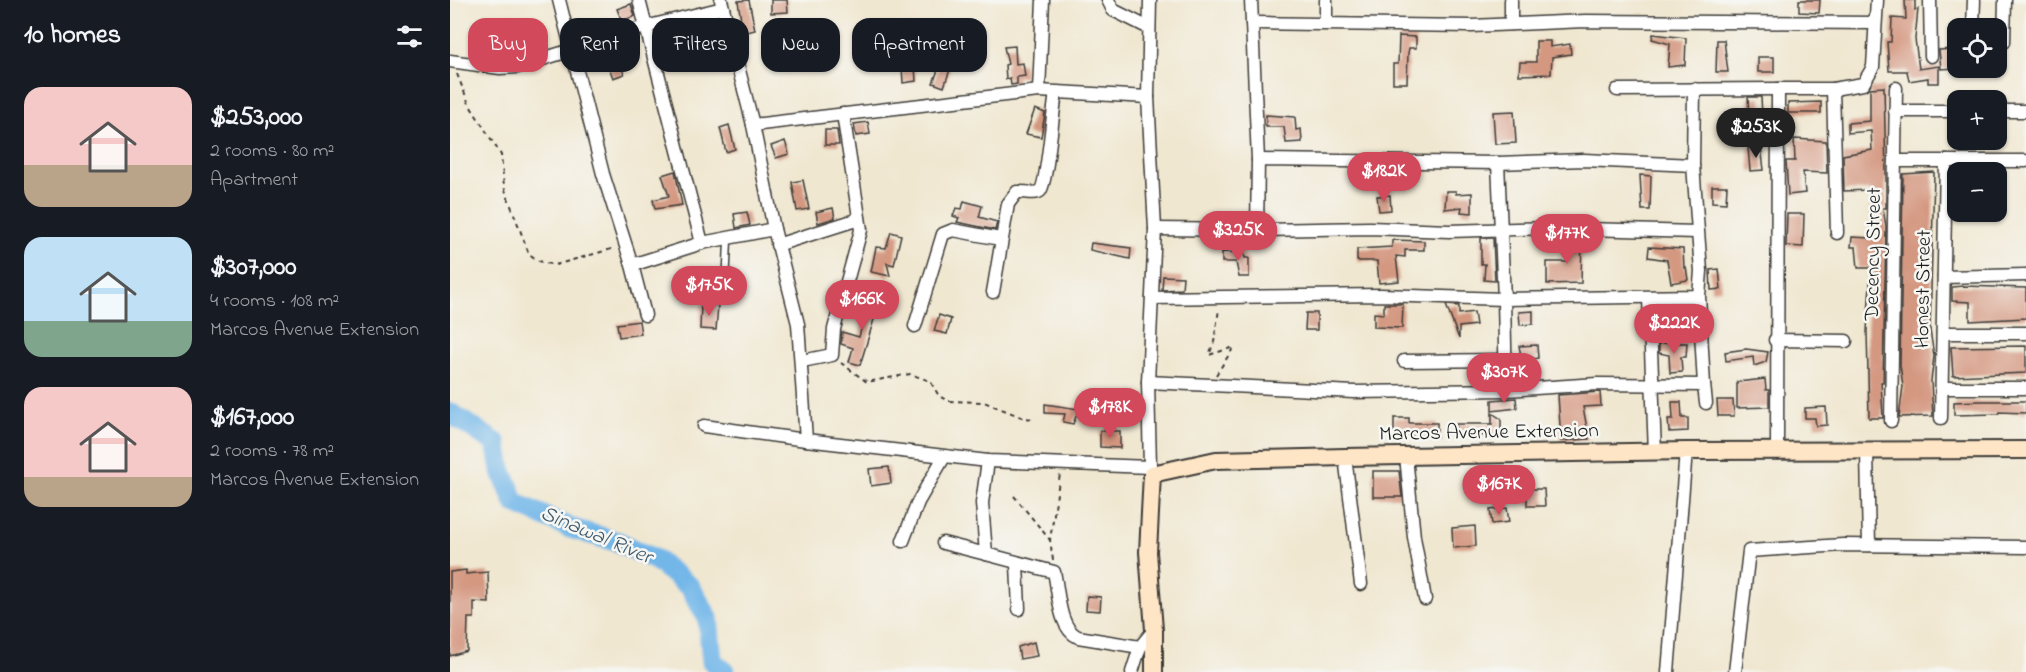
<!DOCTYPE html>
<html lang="en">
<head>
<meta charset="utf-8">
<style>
	body { margin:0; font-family:"Indie Flower",sans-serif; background:#242831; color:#f1f3f6; height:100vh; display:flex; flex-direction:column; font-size:22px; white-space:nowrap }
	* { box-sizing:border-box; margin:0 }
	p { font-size:20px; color:#9ea1a6 }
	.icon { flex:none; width:33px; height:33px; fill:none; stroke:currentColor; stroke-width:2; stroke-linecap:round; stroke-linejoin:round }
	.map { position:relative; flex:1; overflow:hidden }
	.details { display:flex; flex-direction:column; background:#171b24; width:450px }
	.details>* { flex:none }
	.banner { position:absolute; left:18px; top:18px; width:570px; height:54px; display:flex; gap:12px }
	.fabs { position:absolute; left:1497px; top:18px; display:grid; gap:12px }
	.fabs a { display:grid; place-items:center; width:60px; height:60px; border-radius:12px; background:#171b24; box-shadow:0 2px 4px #0004; font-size:30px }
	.price { position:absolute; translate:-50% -51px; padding:0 14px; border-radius:21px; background:#d1495b; color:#fff; font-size:20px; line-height:39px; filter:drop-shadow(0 2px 3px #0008) }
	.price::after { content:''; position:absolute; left:50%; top:36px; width:18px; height:14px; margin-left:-9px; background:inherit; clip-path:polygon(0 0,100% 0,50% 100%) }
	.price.active { background:#222; color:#fff }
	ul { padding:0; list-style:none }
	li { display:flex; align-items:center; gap:18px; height:150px; padding:0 24px }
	li span { display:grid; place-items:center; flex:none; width:168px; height:120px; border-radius:18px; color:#555 }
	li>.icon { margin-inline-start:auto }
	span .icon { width:72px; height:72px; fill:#fffc; stroke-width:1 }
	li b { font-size:26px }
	h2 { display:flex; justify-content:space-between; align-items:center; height:72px; padding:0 24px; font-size:26px }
	.chip { padding:0 21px; border-radius:18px; background:#171b24; box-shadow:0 2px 4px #0004; font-size:21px; line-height:54px }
	.chip.active { background:#d1495b; color:#fff }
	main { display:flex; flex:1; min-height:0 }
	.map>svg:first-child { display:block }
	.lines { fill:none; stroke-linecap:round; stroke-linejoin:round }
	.river { stroke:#73b7e9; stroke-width:21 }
	.building { fill:#d49780 }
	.lane-casing { stroke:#3c3a37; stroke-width:9 }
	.street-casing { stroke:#3c3a37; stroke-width:15 }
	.secondary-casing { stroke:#3c3a37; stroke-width:20 }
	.path { stroke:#3c3a37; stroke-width:2; stroke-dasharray:4.5 4.5; stroke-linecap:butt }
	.lane { stroke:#fff; stroke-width:6 }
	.street { stroke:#fff; stroke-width:12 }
	.secondary { stroke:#fee5c5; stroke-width:16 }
	.labels { text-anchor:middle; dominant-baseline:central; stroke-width:5; stroke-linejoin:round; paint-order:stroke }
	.street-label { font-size:21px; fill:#1c1c1c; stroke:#f6f6f2 }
	.water-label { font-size:22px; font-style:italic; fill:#3f5a6e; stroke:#f6f6f2 }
</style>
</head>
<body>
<main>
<section class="details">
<h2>10 homes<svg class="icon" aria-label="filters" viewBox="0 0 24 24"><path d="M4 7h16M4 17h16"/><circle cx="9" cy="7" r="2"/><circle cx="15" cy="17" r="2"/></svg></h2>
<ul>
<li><span style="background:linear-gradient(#f6c9c9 65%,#b9a48a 0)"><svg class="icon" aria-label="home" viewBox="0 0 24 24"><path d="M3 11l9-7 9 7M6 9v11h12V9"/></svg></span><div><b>$253,000</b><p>2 rooms · 80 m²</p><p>Apartment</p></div></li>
<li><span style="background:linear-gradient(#bfe0f5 70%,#7fa58c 0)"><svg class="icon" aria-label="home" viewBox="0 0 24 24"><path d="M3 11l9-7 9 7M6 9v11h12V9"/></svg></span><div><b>$307,000</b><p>4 rooms · 108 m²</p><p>Marcos Avenue Extension</p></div></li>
<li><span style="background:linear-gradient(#f6c9c9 75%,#b9a48a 0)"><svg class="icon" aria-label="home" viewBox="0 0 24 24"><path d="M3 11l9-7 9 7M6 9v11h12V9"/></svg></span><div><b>$167,000</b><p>2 rooms · 78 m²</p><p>Marcos Avenue Extension</p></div></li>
</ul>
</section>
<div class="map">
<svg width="1576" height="672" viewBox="0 0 1576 672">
	<rect width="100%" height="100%" fill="#f6f6f2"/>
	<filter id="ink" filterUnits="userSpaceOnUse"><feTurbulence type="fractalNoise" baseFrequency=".0167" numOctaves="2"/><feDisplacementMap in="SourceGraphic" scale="12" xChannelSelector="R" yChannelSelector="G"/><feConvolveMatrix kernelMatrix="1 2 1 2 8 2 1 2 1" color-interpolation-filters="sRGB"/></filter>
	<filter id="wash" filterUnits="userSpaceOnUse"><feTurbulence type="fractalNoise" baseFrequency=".008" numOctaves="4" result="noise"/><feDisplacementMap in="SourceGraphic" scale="24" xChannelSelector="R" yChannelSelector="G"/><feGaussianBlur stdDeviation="1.35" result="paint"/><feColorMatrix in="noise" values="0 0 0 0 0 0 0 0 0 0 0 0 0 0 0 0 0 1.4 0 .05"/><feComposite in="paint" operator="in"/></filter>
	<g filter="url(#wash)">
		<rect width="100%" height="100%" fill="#f0e7d0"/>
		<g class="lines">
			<polyline class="river" points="0,413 46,443 51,469 65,503 120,528 168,542 206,560 240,587 258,618 262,661 275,672"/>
		</g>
		<g id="blocks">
			<g class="building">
				<polygon points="299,0 305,30 293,33 288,1"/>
				<polygon points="321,0 337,0 338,12 321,13"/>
				<polygon points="1349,0 1370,0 1369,13 1349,12"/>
				<polygon points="1455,0 1465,0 1465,10 1468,9 1465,39 1469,69 1489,66 1489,83 1478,83 1478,78 1459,81 1457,71 1439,71 1437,42 1441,42 1442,18 1456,19"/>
				<polygon points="181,4 185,16 172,21 167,9"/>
				<polygon points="87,23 91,39 79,42 75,25"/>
				<polygon points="1203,34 1236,38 1235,65 1218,67 1220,44 1202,39"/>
				<polygon points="949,36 966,37 966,48 959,48 958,53 957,83 943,83 943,64 948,64"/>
				<polygon points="486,37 497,41 489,63 478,58"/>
				<polygon points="1267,40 1274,40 1278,72 1266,72"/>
				<polygon points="1086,41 1100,41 1100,47 1120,44 1121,54 1102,57 1101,74 1069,75 1070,62 1086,62"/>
				<polygon points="565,46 566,64 573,63 575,76 567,77 567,84 561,85 560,78 556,79 555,65 558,64 554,47"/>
				<polygon points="1504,49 1505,68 1491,69 1489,50"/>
				<polygon points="167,55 174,74 163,78 156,59"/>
				<polygon points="493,57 503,61 494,87 483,83"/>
				<rect x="1308" y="57" width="16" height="15"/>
				<polygon points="465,66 466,81 453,83 452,67"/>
				<polygon points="1434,87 1436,174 1436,208 1433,208 1436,227 1433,382 1431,382 1433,418 1419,418 1417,331 1421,268 1408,268 1406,247 1401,247 1402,237 1421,238 1420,190 1394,191 1393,155 1422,150 1421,131 1398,133 1398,123 1420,121 1420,88"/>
				<polygon points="1298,97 1311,97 1312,115 1299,116"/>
				<polygon points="1371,102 1371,113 1338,113 1338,103"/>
				<polygon points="585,109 595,113 591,137 576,134"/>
				<polygon points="1064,111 1066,143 1045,144 1043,112"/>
				<polygon points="816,115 845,117 846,130 851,129 852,142 836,143 834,127 816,127"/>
				<polygon points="418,122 420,134 406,136 404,124"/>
				<polygon points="279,125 285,149 276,152 270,128"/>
				<polygon points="375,130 387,130 389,145 375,145"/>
				<polygon points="1344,139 1376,141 1377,173 1353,172 1355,193 1338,195 1336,161 1345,161"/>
				<polygon points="335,141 339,154 326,158 321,146"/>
				<polygon points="1311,146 1314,170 1300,171 1298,147"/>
				<polygon points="225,171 232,205 205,209 203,200 219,196 212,175"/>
				<polygon points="1484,172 1480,330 1484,356 1481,381 1483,416 1449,417 1453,386 1450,365 1453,174"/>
				<polygon points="1190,175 1201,176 1200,210 1192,210"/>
				<polygon points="353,180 359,209 347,211 342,182"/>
				<polygon points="1262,186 1277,186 1276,203 1262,202"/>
				<polygon points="996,191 1006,191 1006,194 1022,193 1022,213 1011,212 1012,207 995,209"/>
				<polygon points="940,195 941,210 929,211 927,196"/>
				<polygon points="514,201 532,206 529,217 547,222 545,230 507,222 509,218 503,216 506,208 512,209"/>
				<polygon points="383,208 385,218 368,223 366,212"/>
				<polygon points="297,212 300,225 286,228 284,214"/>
				<polygon points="1337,214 1354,214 1353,247 1336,246"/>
				<polygon points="441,232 451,235 444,265 437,263 440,276 421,272 426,247 436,248"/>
				<polygon points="1117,237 1132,237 1131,283 1097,284 1097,262 1117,262"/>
				<polygon points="1031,238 1043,238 1045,281 1034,280 1035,264 1031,264"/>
				<polygon points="942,240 974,241 974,250 955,250 955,257 946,256 949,281 929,283 927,261 907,261 907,249 942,247"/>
				<polygon points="641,243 681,248 680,259 640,250"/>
				<polygon points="1199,247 1233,249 1234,268 1236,267 1238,280 1221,283 1217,260 1198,257"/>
				<polygon points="772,252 794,253 795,258 799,258 799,277 789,277 786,262 772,262"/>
				<polygon points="1269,269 1271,289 1261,290 1260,270"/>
				<polygon points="713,276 733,277 732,289 712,290"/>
				<polygon points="1514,286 1576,288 1576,318 1520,321 1520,302 1502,301 1502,287"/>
				<polygon points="422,288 427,289 425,316 410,365 399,362 403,348 391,344 392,332 409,337 417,308 414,307 415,297 419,297"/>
				<polygon points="251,304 268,305 266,330 250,329"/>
				<polygon points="934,304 953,304 952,328 924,327 924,313 934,314"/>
				<polygon points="996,305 1009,306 1009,314 1024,312 1026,325 1009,327 1009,339"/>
				<polygon points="1083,311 1083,324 1070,325 1069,312"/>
				<polygon points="856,313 867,313 867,330 855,330"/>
				<polygon points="489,315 501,319 497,334 484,331"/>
				<polygon points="189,321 191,334 169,337 167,324"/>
				<polygon points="1209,343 1237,343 1236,357 1231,357 1232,372 1220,373 1219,355 1209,353"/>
				<polygon points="1087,345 1088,358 1083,359 1086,380 1076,380 1069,346"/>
				<polygon points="1576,346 1576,373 1503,376 1501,347"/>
				<polygon points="1296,349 1318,352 1316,362 1304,366 1303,357 1276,361 1275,352"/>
				<polygon points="1315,379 1316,390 1319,390 1319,407 1287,408 1287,382"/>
				<polygon points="1150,392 1151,406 1133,407 1139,439 1111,441 1108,395"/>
				<rect x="661" y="394" width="26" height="18"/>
				<polygon points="1066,398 1067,408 1042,411 1042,400"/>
				<polygon points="1267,400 1283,400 1284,416 1268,416"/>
				<polygon points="1530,401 1576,401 1576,413 1549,412 1548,414 1504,415 1504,402"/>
				<polygon points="1222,402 1231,402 1232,418 1238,418 1238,431 1219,432 1218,419 1223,419"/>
				<polygon points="595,404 629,409 623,424 613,422 615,414 595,413"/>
				<polygon points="1376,407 1377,425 1366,426 1365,418 1355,418 1355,408"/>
				<polygon points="1042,413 1051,419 1051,438 1042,438 1042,435 1005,437 1006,424 1042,424"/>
				<polygon points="944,418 959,418 959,423 987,423 987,437 944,434"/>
				<polygon points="650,431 670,431 670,448 650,447"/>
				<polygon points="439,467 441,483 421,486 419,469"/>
				<polygon points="923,471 949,471 952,497 923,497"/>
				<polygon points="1077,489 1094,489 1095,506 1077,506"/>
				<polygon points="1057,508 1059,522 1042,524 1040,510"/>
				<polygon points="1025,526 1026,546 1003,548 1002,528"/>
				<polygon points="16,570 16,574 38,572 39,603 24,602 24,618 18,618 17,651 0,656 0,572"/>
				<polygon points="637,596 651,597 650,611 636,610"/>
				<polygon points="584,642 587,656 570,659 568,647"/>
			</g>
		</g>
	</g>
	<g filter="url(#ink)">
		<use href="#blocks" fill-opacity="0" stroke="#3c3a37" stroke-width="1.5"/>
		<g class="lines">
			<defs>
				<polyline id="lane" points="276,288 278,240"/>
				<g id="street">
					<polyline points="109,0 153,174 182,265 252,243 324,229 348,324 356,440 538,461 700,467 702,474"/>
					<polyline points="189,0 252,243"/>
					<polyline points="271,0 303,125 589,91 698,97 700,0"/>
					<polyline points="658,0 663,10 699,28"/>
					<polyline points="801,0 808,160"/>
					<polyline points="1061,0 1061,24"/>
					<polyline points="1480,0 1481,56"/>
					<polyline points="802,23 1022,26 1135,21 1425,23"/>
					<polyline points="876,23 876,0"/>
					<polyline points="1523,28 1524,0"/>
					<polyline points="1554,42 1555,0"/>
					<polyline points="0,61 50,68 67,67 195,27 273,8"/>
					<polyline points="1244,89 1243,165 1251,271 1249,296 1054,299 1056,390 1147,384 1254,385 1249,296"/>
					<polyline points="1383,89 1387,233"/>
					<polyline points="1167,90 1328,89"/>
					<polyline points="589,91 593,0"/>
					<polyline points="698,97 705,229 698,382 700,467"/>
					<polyline points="1445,111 1508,111"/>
					<polyline points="1546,111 1576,111"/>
					<polyline points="303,125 324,229"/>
					<polyline points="1445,161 1576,161"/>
					<polyline points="705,229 807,230 808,160 1048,163 1134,160 1243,165"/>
					<polyline points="807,230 920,228 999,231 1098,228 1247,232"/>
					<polyline points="327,245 409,219"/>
					<polyline points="182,265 195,315"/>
					<polyline points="1494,277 1576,275"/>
					<path d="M 543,292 L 558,204 L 567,192 C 573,191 585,195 590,191 C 597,184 603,109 606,93"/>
					<polyline points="702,298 931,295 1054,299 1048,163"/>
					<polyline points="1199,298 1205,453"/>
					<polyline points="465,326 493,234 503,230 550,239"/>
					<polyline points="1493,333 1576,333"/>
					<polyline points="1325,340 1396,341"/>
					<polyline points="352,361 382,355 384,329 411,230 393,114"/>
					<polyline points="954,361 1055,360"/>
					<polyline points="698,382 904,392 1056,390"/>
					<polyline points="1254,385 1256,403"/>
					<polyline points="1492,388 1576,388"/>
					<polyline points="1491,418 1496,161"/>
					<polyline points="1441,421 1446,88"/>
					<polyline points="254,426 356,440"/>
					<polyline points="1327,452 1328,89 1383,89 1413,84 1423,67 1427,0"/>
					<polyline points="1417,452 1419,545"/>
					<polyline points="956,456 964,537 975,599"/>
					<polyline points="895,457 911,584"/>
					<path d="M 538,461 L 532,503 L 536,554 L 604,572 C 609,592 608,628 628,637 L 690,647 L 704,630"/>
					<polyline points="453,541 468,502 494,457"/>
					<polyline points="493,543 536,554"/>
					<polyline points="567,564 569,609"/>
					<polyline points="682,672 690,647"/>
					<polyline points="1218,672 1236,451"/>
					<polyline points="1285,672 1299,551 1393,545 1576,547"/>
				</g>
				<polyline id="secondary" points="704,672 704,630 698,552 702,474 766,460 895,457 1236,451 1576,450"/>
			</defs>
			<use href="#lane" class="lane-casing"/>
			<use href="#street" class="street-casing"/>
			<use href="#secondary" class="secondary-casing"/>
			<g class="path">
				<polyline points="7,74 19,104 51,155 54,187 79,254 89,261 105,265 165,248"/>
				<polyline points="391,363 417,382 460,374 480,381 489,396 498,401 534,402 574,418 584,419"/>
				<polyline points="766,375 784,347 759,355 764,342 769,309"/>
				<polyline points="564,496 600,540"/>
				<polyline points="603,560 600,540 610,474"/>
			</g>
			<use href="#lane" class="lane"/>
			<use href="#street" class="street"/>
			<use href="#secondary" class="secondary"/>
		</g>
	</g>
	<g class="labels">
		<g class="street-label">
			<text transform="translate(1424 254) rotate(-89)">Decency Street</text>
			<text transform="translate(1474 289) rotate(-89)">Honest Street</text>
			<text transform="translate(1039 433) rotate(-1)">Marcos Avenue Extension</text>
		</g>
		<g class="water-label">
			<text transform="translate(146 536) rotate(23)">Sinawal River</text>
		</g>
	</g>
</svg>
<div class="fabs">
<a><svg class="icon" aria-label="locate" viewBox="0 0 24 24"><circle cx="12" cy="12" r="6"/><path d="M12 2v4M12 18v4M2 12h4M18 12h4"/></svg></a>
<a>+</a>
<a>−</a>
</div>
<b class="price active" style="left:1306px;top:159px">$253K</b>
<b class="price" style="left:934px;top:203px">$182K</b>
<b class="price" style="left:788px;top:262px">$325K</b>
<b class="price" style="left:1117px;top:265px">$177K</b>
<b class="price" style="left:259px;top:317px">$175K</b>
<b class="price" style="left:412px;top:331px">$166K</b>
<b class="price" style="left:1224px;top:355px">$222K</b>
<b class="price" style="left:1054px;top:404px">$307K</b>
<b class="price" style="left:660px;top:439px">$178K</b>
<b class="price" style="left:1049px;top:516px">$167K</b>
<div class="banner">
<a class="chip active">Buy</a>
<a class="chip">Rent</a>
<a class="chip">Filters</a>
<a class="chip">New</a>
<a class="chip">Apartment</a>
</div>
</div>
</main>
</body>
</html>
